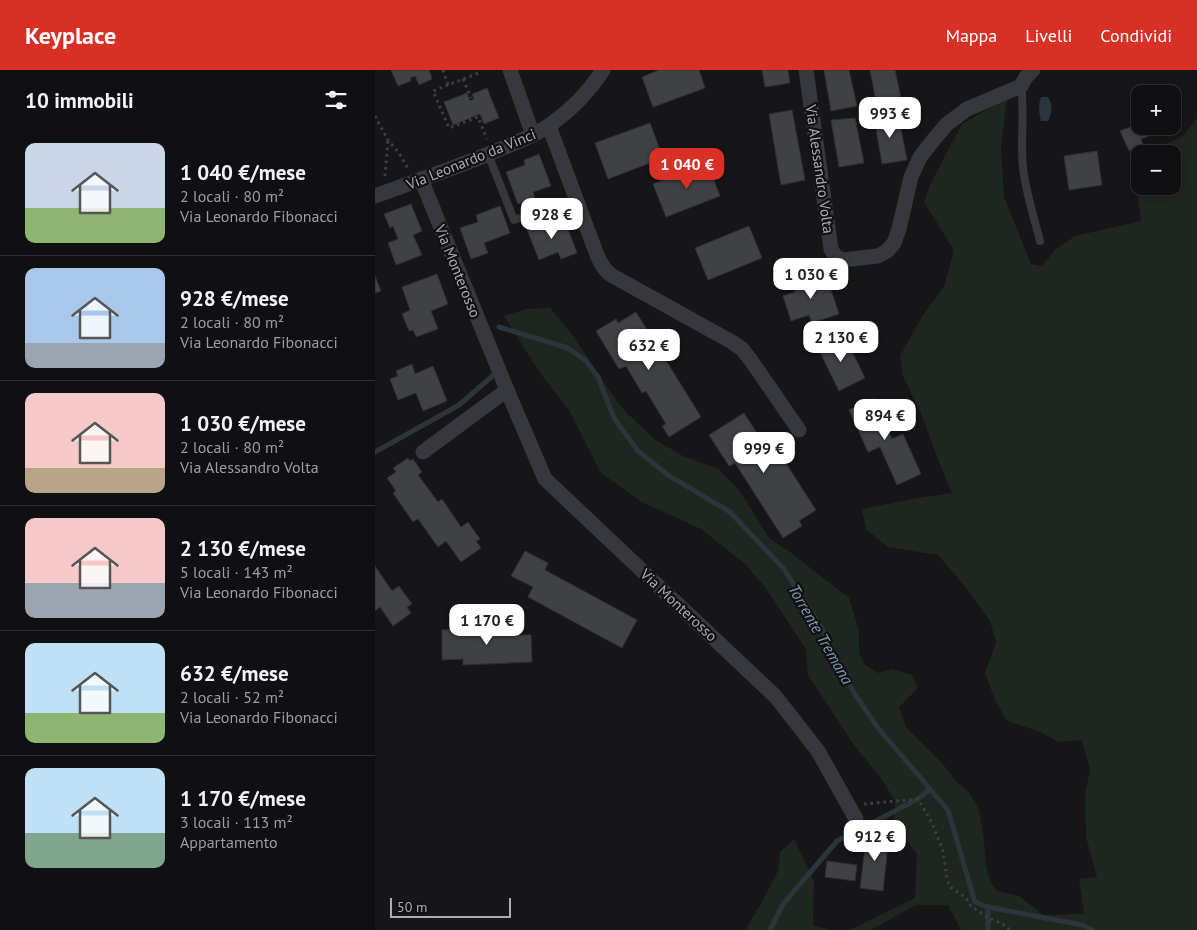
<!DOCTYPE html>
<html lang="it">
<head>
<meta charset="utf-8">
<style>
	body { margin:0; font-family:"PT Sans",sans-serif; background:#1e1e20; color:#f1f3f6; height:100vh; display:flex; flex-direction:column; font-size:19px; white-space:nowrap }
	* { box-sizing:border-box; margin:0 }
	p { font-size:16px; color:#9c9d9f }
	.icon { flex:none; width:28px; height:28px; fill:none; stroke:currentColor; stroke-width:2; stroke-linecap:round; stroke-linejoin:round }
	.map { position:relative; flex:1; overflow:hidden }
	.side { display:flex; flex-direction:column; background:#101012; width:375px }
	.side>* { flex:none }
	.fabs { position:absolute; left:756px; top:15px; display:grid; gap:10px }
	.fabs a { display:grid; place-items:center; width:50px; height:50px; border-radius:10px; background:#101012; box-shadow:0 2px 8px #0003,0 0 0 1px #303032; font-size:25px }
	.scale { position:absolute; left:15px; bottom:12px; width:121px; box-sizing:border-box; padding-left:5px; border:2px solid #a8adb8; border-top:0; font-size:14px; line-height:18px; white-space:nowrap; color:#a8adb8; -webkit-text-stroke:4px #111113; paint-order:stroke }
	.price { position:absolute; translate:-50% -42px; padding:0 11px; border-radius:10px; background:#fff; color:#222; font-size:16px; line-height:32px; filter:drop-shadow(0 1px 2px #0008) }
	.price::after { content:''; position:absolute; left:50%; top:30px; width:15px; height:11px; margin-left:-8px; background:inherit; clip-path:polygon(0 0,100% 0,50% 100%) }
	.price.on { background:#d93025; color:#fff }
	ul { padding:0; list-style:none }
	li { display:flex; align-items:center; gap:15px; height:125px; padding:0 25px }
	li+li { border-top:1px solid #303032 }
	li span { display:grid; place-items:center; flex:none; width:140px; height:100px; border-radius:10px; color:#555 }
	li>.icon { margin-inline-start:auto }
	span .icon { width:60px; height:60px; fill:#fffc; stroke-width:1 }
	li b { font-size:21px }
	h2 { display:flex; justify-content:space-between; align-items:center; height:60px; padding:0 25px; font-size:21px }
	header { display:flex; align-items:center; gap:30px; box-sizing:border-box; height:70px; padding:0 25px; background:#d93025; color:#fff }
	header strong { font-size:24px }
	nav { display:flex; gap:28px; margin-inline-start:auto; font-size:18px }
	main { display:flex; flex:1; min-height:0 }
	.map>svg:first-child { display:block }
	.green { fill:#1e261f }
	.water { fill:#2c353c }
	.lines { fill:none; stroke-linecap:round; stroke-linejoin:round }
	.stream { stroke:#2c353c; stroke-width:5 }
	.building { fill:#404145; stroke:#303034 }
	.path { stroke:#3d3f44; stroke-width:3; stroke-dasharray:2.5 4; stroke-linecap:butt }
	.lane { stroke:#37383d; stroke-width:8 }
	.street { stroke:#37383d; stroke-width:15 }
	.labels { text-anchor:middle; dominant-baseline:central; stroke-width:4.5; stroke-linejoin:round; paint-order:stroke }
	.street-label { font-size:15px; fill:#a8adb8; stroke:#111113 }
	.water-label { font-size:16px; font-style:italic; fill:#7f9bb3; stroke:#111113 }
</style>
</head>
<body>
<header>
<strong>Keyplace</strong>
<nav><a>Mappa</a><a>Livelli</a><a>Condividi</a></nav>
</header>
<main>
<section class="side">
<h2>10 immobili<svg class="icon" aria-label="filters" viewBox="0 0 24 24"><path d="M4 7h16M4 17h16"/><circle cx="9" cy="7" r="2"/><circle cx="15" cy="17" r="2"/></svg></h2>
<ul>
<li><span style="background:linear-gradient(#c9d6e8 65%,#8fb573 0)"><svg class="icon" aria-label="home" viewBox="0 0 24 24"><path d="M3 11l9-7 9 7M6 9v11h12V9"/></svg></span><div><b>1 040 €/mese</b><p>2 locali · 80 m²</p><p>Via Leonardo Fibonacci</p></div></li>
<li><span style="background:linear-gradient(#a9c7e8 75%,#9aa5b1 0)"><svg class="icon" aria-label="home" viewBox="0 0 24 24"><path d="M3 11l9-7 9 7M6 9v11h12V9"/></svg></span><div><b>928 €/mese</b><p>2 locali · 80 m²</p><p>Via Leonardo Fibonacci</p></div></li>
<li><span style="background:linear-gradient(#f6c9c9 75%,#b9a48a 0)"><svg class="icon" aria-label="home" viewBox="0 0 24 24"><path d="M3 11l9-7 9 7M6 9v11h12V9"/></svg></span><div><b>1 030 €/mese</b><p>2 locali · 80 m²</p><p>Via Alessandro Volta</p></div></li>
<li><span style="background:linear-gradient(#f6c9c9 65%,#9aa5b1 0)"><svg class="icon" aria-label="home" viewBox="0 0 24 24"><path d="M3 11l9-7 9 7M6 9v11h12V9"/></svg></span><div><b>2 130 €/mese</b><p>5 locali · 143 m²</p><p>Via Leonardo Fibonacci</p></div></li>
<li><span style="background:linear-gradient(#bfe0f5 70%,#8fb573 0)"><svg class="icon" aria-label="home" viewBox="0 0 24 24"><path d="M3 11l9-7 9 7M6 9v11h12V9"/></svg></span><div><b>632 €/mese</b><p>2 locali · 52 m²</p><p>Via Leonardo Fibonacci</p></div></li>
<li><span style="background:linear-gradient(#bfe0f5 65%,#7fa58c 0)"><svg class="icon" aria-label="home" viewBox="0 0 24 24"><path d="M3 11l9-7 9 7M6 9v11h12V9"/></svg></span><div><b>1 170 €/mese</b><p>3 locali · 113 m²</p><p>Appartamento</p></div></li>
</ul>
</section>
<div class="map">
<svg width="822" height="860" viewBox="0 0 822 860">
	<rect width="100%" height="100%" fill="#161618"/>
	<g class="green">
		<path d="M 632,28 L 626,78 L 629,127 L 656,194 L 667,196 L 680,180 L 700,166 L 766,151 C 764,136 759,112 765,97 L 765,116 L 798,116 L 798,84 L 771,84 L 772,80 L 798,71 L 808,66 L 822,48 L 822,860 L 586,860 L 573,835 L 541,835 L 496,860 L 475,860 L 540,828 L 542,784 L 519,754 L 520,731 L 506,708 L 479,675 L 433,605 L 431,579 L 390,517 L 369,493 L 326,459 L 267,432 L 226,403 L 194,340 L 165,303 L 129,246 L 151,239 L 175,238 L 196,263 L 241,330 L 252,343 L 279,369 L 308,386 L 343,399 L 365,421 L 394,468 L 415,482 L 474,528 L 484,560 L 484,583 L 490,595 L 503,603 L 517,599 L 537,605 L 543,618 L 524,637 L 531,657 L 567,693 L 581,711 L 594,722 L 604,740 L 609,770 L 611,797 L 616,813 L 622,821 L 644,826 L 668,845 L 709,844 L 704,809 L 722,807 L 711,767 L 710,725 L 715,700 L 707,670 L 684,672 L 663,661 L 632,651 L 620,630 L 610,603 L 621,572 L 615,551 L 588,514 L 563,485 L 513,477 L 491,459 L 487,439 L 543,428 L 577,423 L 564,392 L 547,346 L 527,304 L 525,286 L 548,245 L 569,217 L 579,180 L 549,132 L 556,113 L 587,54 Z"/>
		<polygon points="419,769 439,811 438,856 458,860 370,860 387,832 403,801 405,782"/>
	</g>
	<path class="water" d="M 666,27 L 673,27 C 678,34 677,43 673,51 L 666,51 C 664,43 663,35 666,27 Z"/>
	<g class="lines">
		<g class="stream">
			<polyline points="124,257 193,278 211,291 223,307 239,348 263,381 293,405 355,442 409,499 446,557 479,623 503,658 573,740 600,832 613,837 707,855 717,860"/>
			<polyline points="0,382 84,335 122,302"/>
			<polyline points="613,837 613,860"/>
			<polyline points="395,860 408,834 462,771 543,729 555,719"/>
		</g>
	</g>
	<g class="building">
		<polygon points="16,0 54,0 57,9 44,15 40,6 35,8 36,11 23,16"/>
		<polygon points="284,0 324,0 330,18 278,37 267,7"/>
		<polygon points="387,0 413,0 415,13 390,17"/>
		<polygon points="449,0 474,0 482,36 456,41"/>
		<polygon points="495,0 520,0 527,33 502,37"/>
		<polygon points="112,18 124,48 109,54 105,44 78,55 69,32 92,23 95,31 99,29 97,24"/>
		<polygon points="417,40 430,110 406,115 394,44"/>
		<polygon points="523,44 532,90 507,94 499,47"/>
		<polygon points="480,48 489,93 464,97 456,50"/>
		<polygon points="275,53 288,88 233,109 220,73"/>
		<polygon points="765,53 765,56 790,56 791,59 766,69 768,74 754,81 745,61"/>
		<polygon points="722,81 727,115 694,120 689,86"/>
		<polygon points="164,84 176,116 158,122 160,128 143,134 131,102 150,95 149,90"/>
		<polygon points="332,93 345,126 291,147 278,114"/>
		<polygon points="36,134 47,161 38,165 47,185 21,195 13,173 23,169 18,156 15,158 9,144"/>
		<polygon points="125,136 135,163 109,173 113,183 96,189 85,158 103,152 101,145"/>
		<polygon points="168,151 171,158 190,151 202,183 186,189 183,182 164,190 151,157"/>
		<polygon points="374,156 387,188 333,210 320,178"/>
		<polygon points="62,204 73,234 56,241 63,259 41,267 38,260 34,261 27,244 35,240 27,217"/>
		<polygon points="434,204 438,216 453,211 464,244 437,253 434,245 416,251 408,226 420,222 416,209"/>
		<polygon points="0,206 6,221 0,223"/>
		<polygon points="261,242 326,347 294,367 287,356 291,354 271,321 267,323 251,296 244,299 221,261 241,249 243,253"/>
		<polygon points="469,265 490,308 464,321 443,278"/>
		<polygon points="37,294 40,304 58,296 72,331 48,341 41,323 23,330 15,309 23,306 21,301"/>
		<polygon points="499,328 517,369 528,364 546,404 522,415 505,377 493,382 474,340"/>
		<polygon points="369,343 398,388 405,384 441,440 424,451 427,456 408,468 360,393 354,396 334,365"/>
		<polygon points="33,388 35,391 38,389 47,402 43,405 63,432 67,429 86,457 93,452 105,469 101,471 106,478 86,492 71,471 63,477 43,449 38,452 18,423 21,421 12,408 21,402 18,398"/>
		<polygon points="150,481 173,493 170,500 262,550 247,578 153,527 158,517 136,506"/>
		<polygon points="0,496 17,521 24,516 37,534 32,537 36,543 18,556 5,537 0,541"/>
		<polygon points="144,556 144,565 156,565 157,592 88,595 88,589 67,590 67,560 87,559 87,561 122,560 122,557"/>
		<polygon points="492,762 514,765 508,821 485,818"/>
		<polygon points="452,791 482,795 480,811 450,807"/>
	</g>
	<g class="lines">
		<g class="path">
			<polyline points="68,0 73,15 106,2"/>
			<polyline points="88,9 96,28"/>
			<polyline points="73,15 58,21 74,58 103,47 112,69"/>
			<polyline points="0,46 13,70 24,83 34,100"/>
			<polyline points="10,106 13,70"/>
			<polyline points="489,734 543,729 557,753 568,781 572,809 575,817 590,827 596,836 613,848 626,853 634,859 637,860"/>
		</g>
		<g class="lane">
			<path d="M 646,16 C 650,43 645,71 648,98 C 651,123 659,147 665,171"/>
			<polyline points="113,84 139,150 172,139"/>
		</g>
		<g class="street">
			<polyline points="135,0 158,65"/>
			<polyline points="431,0 456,179 460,186 468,190 503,186 512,181 519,173 524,159 536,107 545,87 560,68 572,54 592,39 646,16 651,7 658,0"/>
			<path d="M 174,56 L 219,177 C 223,188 227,198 236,205 L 357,272 L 367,279 L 375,289 L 424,360"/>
			<polyline points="46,109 132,320 170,409 401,627 443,681 481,749"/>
			<path d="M 0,126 C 41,111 83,97 123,80 C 140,73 159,66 175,55 C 196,40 214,22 228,0"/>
			<polyline points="48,382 132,320"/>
		</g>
	</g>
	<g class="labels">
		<g class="street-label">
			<text transform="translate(96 89) rotate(-22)">Via Leonardo da Vinci</text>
			<text transform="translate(445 99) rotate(82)">Via Alessandro Volta</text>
			<text transform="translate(83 201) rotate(68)">Via Monterosso</text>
			<text transform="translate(304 535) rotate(43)">Via Monterosso</text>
		</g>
		<g class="water-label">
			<text transform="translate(446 564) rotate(60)">Torrente Tremana</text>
		</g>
	</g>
</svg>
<div class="fabs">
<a>+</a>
<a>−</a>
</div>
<div class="scale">50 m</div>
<b class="price" style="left:515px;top:69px">993 €</b>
<b class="price on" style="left:312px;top:120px">1 040 €</b>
<b class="price" style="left:177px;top:170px">928 €</b>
<b class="price" style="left:436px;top:230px">1 030 €</b>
<b class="price" style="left:466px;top:293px">2 130 €</b>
<b class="price" style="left:274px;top:301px">632 €</b>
<b class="price" style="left:510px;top:371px">894 €</b>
<b class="price" style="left:389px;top:404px">999 €</b>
<b class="price" style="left:112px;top:576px">1 170 €</b>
<b class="price" style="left:500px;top:792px">912 €</b>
</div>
</main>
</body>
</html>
